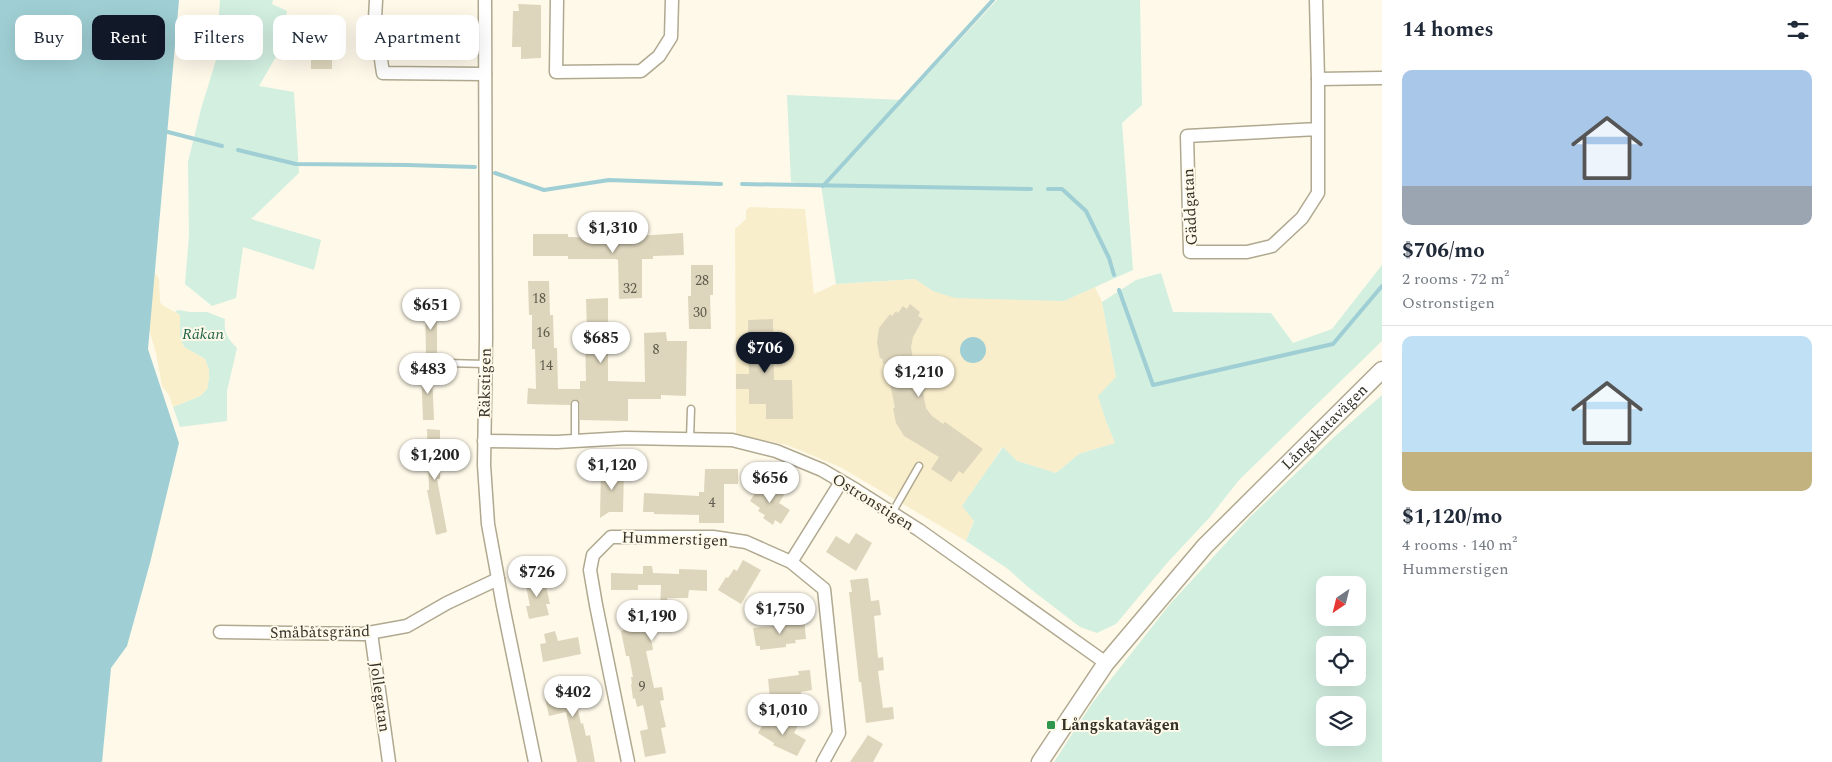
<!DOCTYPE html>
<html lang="en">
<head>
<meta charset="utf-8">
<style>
	body { margin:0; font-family:Spectral,serif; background:#f6f6f7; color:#1f2937; height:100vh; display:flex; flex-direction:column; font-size:19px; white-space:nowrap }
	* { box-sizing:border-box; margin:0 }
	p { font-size:16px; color:#747a83 }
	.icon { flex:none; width:28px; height:28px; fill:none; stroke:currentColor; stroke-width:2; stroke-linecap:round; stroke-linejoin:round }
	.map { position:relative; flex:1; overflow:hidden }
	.drawer { display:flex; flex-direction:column; background:#fff; width:450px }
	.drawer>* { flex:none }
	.banner { position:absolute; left:15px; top:15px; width:475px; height:45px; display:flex; gap:10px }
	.needle { width:32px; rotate:215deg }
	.tools { position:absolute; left:1316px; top:576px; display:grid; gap:10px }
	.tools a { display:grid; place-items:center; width:50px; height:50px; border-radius:10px; background:#fff; box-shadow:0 5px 20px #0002; font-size:25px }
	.price { position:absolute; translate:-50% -42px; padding:0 11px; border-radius:18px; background:#fff; color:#222; font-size:16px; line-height:32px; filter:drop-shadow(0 1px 2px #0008) }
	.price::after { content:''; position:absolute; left:50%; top:30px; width:15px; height:11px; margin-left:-8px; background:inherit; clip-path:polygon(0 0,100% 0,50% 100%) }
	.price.on { background:#111827; color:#fff }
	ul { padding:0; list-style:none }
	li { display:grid; align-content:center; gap:10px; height:265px; padding:0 20px }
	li+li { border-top:1px solid #e0e1e3 }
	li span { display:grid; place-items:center; height:155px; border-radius:10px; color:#555 }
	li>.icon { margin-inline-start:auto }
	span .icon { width:90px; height:90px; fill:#fffc; stroke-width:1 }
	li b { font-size:21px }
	h2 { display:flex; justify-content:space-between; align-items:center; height:60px; padding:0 20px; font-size:21px }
	.pill { padding:0 18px; border-radius:10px; background:#fff; box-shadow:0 5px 20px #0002; font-size:18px; line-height:45px }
	.pill.on { background:#111827; color:#fff }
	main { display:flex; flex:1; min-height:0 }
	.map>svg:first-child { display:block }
	.built { fill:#f9eecc }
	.green { fill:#d2efe0; fill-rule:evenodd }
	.sand { fill:#f9efca }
	.water { fill:#9fcfd4 }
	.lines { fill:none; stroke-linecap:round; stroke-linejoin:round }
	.stream { stroke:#9fcfd4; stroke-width:4 }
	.building { fill:#ded6bc }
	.service-casing { stroke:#b0a88f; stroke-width:9 }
	.minor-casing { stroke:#b0a88f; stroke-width:15 }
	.tertiary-casing { stroke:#b0a88f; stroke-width:19 }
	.service { stroke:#fff; stroke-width:6 }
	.minor { stroke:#fff; stroke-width:12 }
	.tertiary { stroke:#fff; stroke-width:16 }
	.poi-dot { fill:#2f964d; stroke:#fef9e9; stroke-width:2 }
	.labels { text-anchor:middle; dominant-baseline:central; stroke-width:4; stroke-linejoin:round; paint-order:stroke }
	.number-label { font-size:14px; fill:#5e5a4c }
	.street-label { font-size:16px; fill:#343127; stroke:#fef9e9 }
	.park-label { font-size:16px; font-style:italic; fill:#22654b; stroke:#fef9e9 }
	.poi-label { font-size:16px; font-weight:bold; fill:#343127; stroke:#fef9e9; text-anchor:start }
</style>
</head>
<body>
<main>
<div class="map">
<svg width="1382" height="762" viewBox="0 0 1382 762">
	<rect width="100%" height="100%" fill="#fef9e9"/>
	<polygon class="built" points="750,207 805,209 814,294 836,284 916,279 933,291 1064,301 1095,287 1102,302 1116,377 1106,421 1115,443 1079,454 1056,473 1017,461 1002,447 989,468 974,520 966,541 840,467 787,445 736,435 735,229 746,219 746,210"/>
	<g class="green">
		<polygon points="220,0 273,0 272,4 287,11 281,48 259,86 294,92 299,173 251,219 321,240 314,270 243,247 236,298 212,306 185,284 189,235 188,162 201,109 216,60"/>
		<polygon points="997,0 1140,0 1142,105 1122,123 1133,270 1064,301 955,298 933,291 915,279 836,284 821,185 791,182 787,95 904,100"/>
		<polygon points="1382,265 1382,341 1239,480 1210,517 1167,563 1116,624 1097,633 1080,627 1028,587 1008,569 966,541 974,521 962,506 1003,447 1017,461 1056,473 1079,454 1115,443 1106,421 1098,396 1116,377 1102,302 1136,280 1161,273 1173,312 1271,313 1293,343 1332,329"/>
		<path d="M 178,310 L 190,312 L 207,312 L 225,319 C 223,332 228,339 237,348 L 227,391 L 227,421 L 180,427 L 173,407 L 200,396 L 207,389 L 209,378 L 209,370 L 205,359 L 184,347 L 180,338 L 180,315 L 175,312 Z"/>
		<path d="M 1382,395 L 1382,762 L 1054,762 L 1093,702 L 1170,604 L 1250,517 L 1332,439 ZM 1325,585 L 1358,585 L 1358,618 L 1325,618 ZM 1325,645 L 1358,645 L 1358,678 L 1325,678 ZM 1325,705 L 1358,705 L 1358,738 L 1325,738 Z"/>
	</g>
	<polygon class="sand" points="152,269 159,279 160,302 162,305 180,315 180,338 184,347 205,359 209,370 209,378 207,389 200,396 173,407 169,395 162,386 156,353 142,305"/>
	<g class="water">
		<polygon points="0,0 179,0 148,349 179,443 150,563 127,646 111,668 102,762 0,762"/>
		<circle cx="973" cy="350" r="13"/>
	</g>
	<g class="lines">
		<g class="stream">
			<polyline points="168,132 222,146"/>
			<polyline points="238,150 296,164 407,165 475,167"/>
			<polyline points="495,173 544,190 609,180 721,184"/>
			<polyline points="742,184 1031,189"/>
			<polyline points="823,186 993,0"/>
			<polyline points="1048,189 1062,189 1086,211 1109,258 1114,275"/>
			<polyline points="1119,290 1153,385 1333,344 1382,286"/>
		</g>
	</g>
	<g class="building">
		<polygon points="518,4 541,5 541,58 521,59 521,47 512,47 513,11 519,11"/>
		<rect x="311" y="36" width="21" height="33"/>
		<polygon points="683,233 684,255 653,256 653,259 642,259 642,298 619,299 618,260 616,259 568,259 568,256 533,256 533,234 568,234 568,237 607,238"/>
		<polygon points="691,265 713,265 713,295 710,295 711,329 689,329 688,296 691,296"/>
		<polygon points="528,281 549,281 550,315 553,315 554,348 557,348 558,389 580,389 580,381 586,381 585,333 587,332 586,299 608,298 608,381 645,382 644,333 666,332 667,341 687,341 686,396 661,395 661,399 628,399 628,421 580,420 580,404 575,399 571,401 570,405 527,404 528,388 536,389 535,349 532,349 532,315 529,315"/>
		<polygon points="910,304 920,312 918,316 923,319 913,337 911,347 913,359 919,358 925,391 923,392 926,408 932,416 943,424 945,422 983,449 963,474 959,471 951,482 931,469 939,457 904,436 896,423 893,408 895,408 886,363 883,364 882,358 880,359 877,343 879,328 890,314 892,316 896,311 898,313 903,306 907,309"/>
		<polygon points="425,308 437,309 437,355 426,355"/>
		<polygon points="773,319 774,380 792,380 793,419 766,419 766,404 749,404 749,389 736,389 736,374 749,374 748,320"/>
		<polygon points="421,370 432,370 434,420 423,420"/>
		<polygon points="427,429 440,430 440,479 437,479 447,532 436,535 427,490 429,490"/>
		<polygon points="601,469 624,470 623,512 609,512 600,518"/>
		<polygon points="705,469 738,469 738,484 724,484 724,523 699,523 699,515 654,514 654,512 643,512 644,493 699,496 699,492 704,492"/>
		<polygon points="762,482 784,495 779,503 790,510 781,524 775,520 773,525 763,518 765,515 758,511 760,508 750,501"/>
		<polygon points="856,533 872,543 856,571 826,552 836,536 849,544"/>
		<polygon points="743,560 761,570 741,604 718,590 726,577 728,578 734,569 737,571"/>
		<polygon points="643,566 652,566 653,573 679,574 679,569 707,570 707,591 689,590 688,598 667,598 671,620 649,624 653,650 646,651 654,688 662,687 664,700 660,701 666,727 661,728 666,753 645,757 640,731 648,729 643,705 637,707 635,698 633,699 631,684 632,684 631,677 633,677 629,656 626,656 621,631 625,630 622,613 638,610 638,614 660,610 661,585 638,585 638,590 611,590 611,573 643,574"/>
		<polygon points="544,577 550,604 546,604 549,615 529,619 526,606 530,606 525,581"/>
		<polygon points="868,578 871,601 879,600 881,615 874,616 878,658 883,657 884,670 878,671 883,708 893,707 894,719 866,723 861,682 859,682 849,592 852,592 850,580"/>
		<polygon points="804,618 806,639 795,640 796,643 786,644 786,647 760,650 760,646 756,646 753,628 792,624 791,620"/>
		<polygon points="555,631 558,641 578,637 581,654 543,662 540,644 546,643 544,634"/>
		<polygon points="810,670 812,690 801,692 801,695 770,698 768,679 799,675 798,671"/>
		<polygon points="559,684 561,694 591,688 594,702 577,706 581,724 583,723 586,736 590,735 595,762 577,762 566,712 549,716 545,698 547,697 545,687"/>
		<polygon points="785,717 798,725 794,733 806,740 797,756 773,745 774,743 758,733 766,719 780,726"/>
		<polygon points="868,735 883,744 873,762 850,762"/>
	</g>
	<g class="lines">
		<defs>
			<g id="service">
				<polyline points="446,363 485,364"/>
				<polyline points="690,439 691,409"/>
				<polyline points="575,441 575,404"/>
				<polyline points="892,513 919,466"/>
			</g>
			<g id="minor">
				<polyline points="376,0 375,19 383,73 485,74"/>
				<polyline points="485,0 486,337 484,465 488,524 503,606 535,762"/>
				<polyline points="557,0 556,72 641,71 659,56 671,37 672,0"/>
				<polyline points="1316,0 1318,79 1382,78"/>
				<polyline points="1318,129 1187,136 1190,252 1247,252 1272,246 1302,218 1318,193 1318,79"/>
				<polyline points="484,441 557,442 626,438 732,440 776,451 822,470 856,490 919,530 1106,663"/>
				<polyline points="791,562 841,482"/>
				<polyline points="220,632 363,634 407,626 447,603 498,579"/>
				<polyline points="371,633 389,762"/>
				<polyline points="628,762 596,605 590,570 593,555 611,537 713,537 746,542 791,562 824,589 839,733 823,762"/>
			</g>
			<g id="tertiary">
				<path id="s1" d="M 1040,762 L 1106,663 L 1205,546 L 1382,370"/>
			</g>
		</defs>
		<use href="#service" class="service-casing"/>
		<use href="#minor" class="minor-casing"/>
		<use href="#tertiary" class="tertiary-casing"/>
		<use href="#service" class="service"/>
		<use href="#minor" class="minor"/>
		<use href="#tertiary" class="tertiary"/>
	</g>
	<rect class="poi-dot" x="1046" y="720" width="10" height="10" rx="2.5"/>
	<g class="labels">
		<g class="number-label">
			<text x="702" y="280">28</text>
			<text x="630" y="288">32</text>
			<text x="539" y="298">18</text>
			<text x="700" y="312">30</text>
			<text x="543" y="332">16</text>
			<text x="656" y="349">8</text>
			<text x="546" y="365">14</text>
			<text x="712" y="502">4</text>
			<text x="642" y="686">9</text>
		</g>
		<g class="street-label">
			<text transform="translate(1190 207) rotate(-93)">Gäddgatan</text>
			<text transform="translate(485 383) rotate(-89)">Räkstigen</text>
			<text stroke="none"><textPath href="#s1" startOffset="441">Långskatavägen</textPath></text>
			<text transform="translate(873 502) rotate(32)">Ostronstigen</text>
			<text transform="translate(675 539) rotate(2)">Hummerstigen</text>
			<text transform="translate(320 632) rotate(-1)">Småbåtsgränd</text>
			<text transform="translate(380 697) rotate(82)">Jollegatan</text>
		</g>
		<g class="park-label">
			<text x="203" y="334">Räkan</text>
		</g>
		<g class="poi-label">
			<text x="1061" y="725">Långskatavägen</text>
		</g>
	</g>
</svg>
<div class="tools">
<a><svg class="needle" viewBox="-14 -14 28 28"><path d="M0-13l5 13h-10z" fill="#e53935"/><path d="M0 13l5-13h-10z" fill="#747a83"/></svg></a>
<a><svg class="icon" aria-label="locate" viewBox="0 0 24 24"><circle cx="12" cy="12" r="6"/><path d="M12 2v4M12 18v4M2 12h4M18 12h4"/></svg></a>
<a><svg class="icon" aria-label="layers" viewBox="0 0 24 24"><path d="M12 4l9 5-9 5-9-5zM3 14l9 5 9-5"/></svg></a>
</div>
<b class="price" style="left:613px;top:254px">$1,310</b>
<b class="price" style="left:431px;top:331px">$651</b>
<b class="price" style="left:601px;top:364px">$685</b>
<b class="price on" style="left:765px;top:374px">$706</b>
<b class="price" style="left:428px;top:395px">$483</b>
<b class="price" style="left:919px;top:398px">$1,210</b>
<b class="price" style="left:435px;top:481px">$1,200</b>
<b class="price" style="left:612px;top:491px">$1,120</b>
<b class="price" style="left:770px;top:504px">$656</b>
<b class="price" style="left:537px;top:598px">$726</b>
<b class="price" style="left:780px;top:635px">$1,750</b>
<b class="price" style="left:652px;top:642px">$1,190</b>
<b class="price" style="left:573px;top:718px">$402</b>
<b class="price" style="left:783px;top:736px">$1,010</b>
<div class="banner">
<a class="pill">Buy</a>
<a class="pill on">Rent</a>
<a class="pill">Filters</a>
<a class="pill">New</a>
<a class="pill">Apartment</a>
</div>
</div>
<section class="drawer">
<h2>14 homes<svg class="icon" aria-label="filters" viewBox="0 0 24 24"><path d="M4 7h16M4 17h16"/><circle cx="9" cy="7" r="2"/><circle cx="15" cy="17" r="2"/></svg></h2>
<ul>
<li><span style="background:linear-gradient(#a9c7e8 75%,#9aa5b1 0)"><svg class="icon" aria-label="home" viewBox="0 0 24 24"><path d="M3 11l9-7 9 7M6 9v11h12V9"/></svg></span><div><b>$706/mo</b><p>2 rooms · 72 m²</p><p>Ostronstigen</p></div></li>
<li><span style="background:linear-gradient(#bfe0f5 75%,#c2b280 0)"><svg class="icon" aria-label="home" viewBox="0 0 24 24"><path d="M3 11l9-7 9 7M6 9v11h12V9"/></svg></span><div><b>$1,120/mo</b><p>4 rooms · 140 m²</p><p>Hummerstigen</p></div></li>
</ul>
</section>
</main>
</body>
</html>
